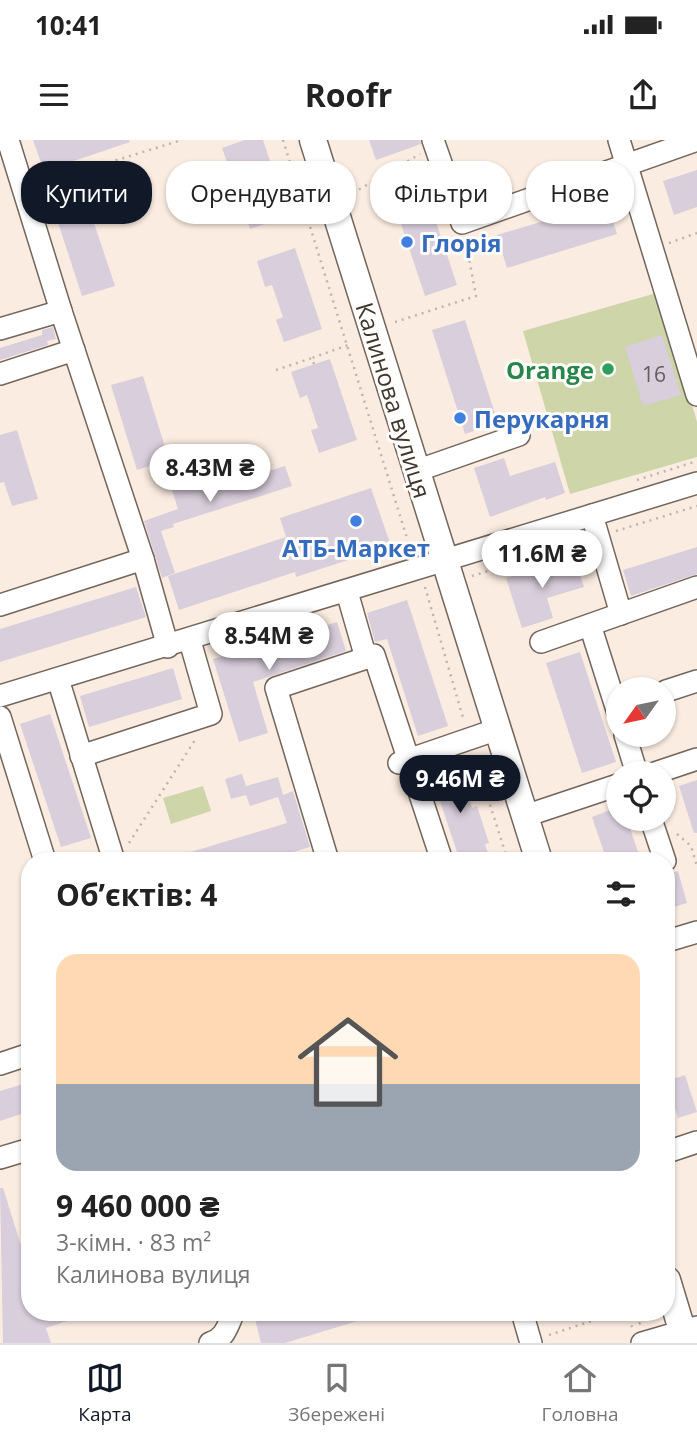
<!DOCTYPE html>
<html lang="uk">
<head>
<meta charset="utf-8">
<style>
	body { margin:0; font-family:"Open Sans",sans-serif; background:#f2f2f2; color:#222; height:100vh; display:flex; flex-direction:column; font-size:26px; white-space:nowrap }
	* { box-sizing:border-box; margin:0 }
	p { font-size:23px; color:#767676 }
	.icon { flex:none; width:38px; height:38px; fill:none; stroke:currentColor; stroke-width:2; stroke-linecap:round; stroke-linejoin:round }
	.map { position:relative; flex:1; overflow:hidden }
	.drawer { position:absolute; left:21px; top:712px; width:654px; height:469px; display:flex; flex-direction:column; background:#fff; border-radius:28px; box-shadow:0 2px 5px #0004 }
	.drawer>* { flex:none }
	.guide { position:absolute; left:21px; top:21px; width:656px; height:63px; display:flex; gap:14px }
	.needle { width:46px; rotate:237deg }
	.fabs { position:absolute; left:606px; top:537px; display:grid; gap:14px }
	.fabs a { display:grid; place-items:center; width:70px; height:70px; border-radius:50%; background:#fff; box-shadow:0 2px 5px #0004; font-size:35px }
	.price { position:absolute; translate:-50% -60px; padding:0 16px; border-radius:24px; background:#fff; color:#222; font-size:23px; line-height:46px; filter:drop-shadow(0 2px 4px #0008) }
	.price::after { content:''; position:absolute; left:50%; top:42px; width:21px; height:16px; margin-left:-10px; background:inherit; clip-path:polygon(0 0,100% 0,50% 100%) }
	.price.active { background:#111827; color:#fff }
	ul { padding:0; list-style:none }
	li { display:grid; align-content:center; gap:14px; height:371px; padding:0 35px }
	li span { display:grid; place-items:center; height:217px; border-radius:21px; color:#555 }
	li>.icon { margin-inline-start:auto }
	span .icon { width:126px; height:126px; fill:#fffc; stroke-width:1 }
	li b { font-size:30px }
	h2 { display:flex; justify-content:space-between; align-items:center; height:84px; padding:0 35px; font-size:30px }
	.pill { padding:0 24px; border-radius:28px; background:#fff; box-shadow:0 2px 5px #0004; font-size:24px; line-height:63px }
	.pill.active { background:#111827; color:#fff }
	.status { display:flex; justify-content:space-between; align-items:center; height:49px; padding:0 35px; background:#fff; direction:ltr }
	.status svg { height:19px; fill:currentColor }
	header { display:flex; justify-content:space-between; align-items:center; height:91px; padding:0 35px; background:#fff; font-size:32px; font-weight:700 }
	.menu { display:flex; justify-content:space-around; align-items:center; height:98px; border-top:2px solid #e0e0e0; background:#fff; font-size:19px; color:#767676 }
	.menu a { display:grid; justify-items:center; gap:4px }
	.menu .active { color:#111827 }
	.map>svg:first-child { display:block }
	.green { fill:#cdd5a9 }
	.building { fill:#d9cedb }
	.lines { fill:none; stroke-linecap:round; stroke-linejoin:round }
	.minor-casing { stroke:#72655c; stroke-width:24 }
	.major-casing { stroke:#72655c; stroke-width:29 }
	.path { stroke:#bfb3aa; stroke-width:2.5; stroke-dasharray:2 5; stroke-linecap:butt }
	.minor { stroke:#fff; stroke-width:21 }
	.major { stroke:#fff; stroke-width:26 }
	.shop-dot { fill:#3f7fe0; stroke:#fffcf9; stroke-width:2.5 }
	.leisure-dot { fill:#2e9e5b; stroke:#fffcf9; stroke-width:2.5 }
	.labels { text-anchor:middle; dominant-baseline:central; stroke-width:6; stroke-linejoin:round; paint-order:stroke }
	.number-label { font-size:21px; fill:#635d5c }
	.shop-label { font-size:24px; font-weight:bold; fill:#366cbe; stroke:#fffcf9; text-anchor:start }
	.leisure-label { font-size:24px; font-weight:bold; fill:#27864d; stroke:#fffcf9; text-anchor:end }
	.street-label { font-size:24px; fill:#3c3732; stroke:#fffcf9 }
</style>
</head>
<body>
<div class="status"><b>10:41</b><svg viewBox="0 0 49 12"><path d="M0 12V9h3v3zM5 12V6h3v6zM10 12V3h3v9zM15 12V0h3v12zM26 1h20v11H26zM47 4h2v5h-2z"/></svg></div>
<header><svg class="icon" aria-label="menu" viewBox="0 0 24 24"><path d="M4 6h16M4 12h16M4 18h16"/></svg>Roofr<svg class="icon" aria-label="share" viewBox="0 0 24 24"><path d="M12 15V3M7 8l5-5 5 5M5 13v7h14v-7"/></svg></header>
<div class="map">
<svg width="697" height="1203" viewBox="0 0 697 1203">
	<rect width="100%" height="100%" fill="#fbece1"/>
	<g class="green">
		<polygon points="660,152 697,282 697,317 570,354 523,191"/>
		<polygon points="203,646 211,671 171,684 163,658"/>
	</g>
	<g class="building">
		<polygon points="33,0 129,0 130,2 44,31"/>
		<polygon points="245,0 263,0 288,76 250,89 242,66 249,64 238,31 231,33 222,8"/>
		<polygon points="369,0 420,0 421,4 376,20"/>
		<polygon points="697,30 697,67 674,75 663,41"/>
		<polygon points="421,37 457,145 425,156 389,48"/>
		<polygon points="82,47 115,146 82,156 50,58"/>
		<polygon points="607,62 617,94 507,128 497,95"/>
		<polygon points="295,108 322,189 284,202 276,180 283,177 272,145 265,147 257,121"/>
		<polygon points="465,180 498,283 465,294 432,190"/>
		<polygon points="53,187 56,199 47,201 48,205 0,220 0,208 42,195 42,190"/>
		<polygon points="662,195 681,255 643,266 625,207"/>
		<polygon points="330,219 357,300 319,313 311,290 318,288 307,255 300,258 291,232"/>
		<polygon points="143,236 169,320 137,330 111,245"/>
		<polygon points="17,290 38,359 12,366 4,342 0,343 0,295"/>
		<polygon points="504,318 510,336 555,322 565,353 546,360 545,357 490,377 474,328"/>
		<polygon points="285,326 292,346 173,384 174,387 161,391 175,433 162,438 144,381 178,369 172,350 237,329 240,340"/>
		<polygon points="371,348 391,406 296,437 295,432 179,470 168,436 286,397 280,378"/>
		<polygon points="697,407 697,434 631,456 623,430"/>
		<polygon points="574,417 584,447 547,458 553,478 522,488 506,438"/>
		<polygon points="136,447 146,477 0,522 0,489"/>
		<polygon points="407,460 448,586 418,596 387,499 375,502 367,473"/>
		<polygon points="337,482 346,511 253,542 268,593 239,602 213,519"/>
		<polygon points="580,512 616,622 582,633 546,523"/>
		<polygon points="173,528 182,559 89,587 80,556"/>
		<polygon points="50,574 91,698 61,707 20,584"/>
		<polygon points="458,624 472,668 477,666 489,703 485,704 490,721 460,721 437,652 433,653 427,634"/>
		<polygon points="242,634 246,646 278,637 283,655 293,651 310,707 264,721 171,721 171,718 287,683 278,657 250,666 246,655 231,659 225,639"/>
		<polygon points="697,640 697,693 694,693 679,646"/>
		<polygon points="618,667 618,679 627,679 641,721 607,721 592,677"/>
		<polygon points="678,731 687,763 667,769 667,735"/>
		<polygon points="685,935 697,972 678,978 667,941"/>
		<polygon points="30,942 30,971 0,981 0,951"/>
		<polygon points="0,1048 3,1048 30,1134 30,1172 84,1172 85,1175 46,1188 51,1203 3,1203"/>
		<polygon points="274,1172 374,1172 374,1176 285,1203 261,1203 255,1179"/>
	</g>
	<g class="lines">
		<defs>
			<g id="minor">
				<polyline points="8,0 61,171"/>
				<polyline points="433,0 462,83 697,0"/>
				<polyline points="619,0 697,255"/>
				<polyline points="0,189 61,171 143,419"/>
				<polyline points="0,234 74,210"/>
				<polyline points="416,331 519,295"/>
				<polyline points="592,375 621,474"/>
				<polyline points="347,452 366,518 374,515 442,721"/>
				<polyline points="0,465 143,419 168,507"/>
				<polyline points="590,485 618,573"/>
				<polyline points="541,502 697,447"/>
				<polyline points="58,539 114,721"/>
				<polyline points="666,551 697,541"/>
				<polyline points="0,556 697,343"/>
				<polyline points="0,577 45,721"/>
				<polyline points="625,595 637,634"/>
				<polyline points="81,616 211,574 190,501"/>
				<polyline points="399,623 498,589"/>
				<polyline points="652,634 697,619"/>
				<polyline points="525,676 618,645"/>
				<polyline points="651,679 665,721"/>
				<polyline points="328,721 276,548 366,518"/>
				<polyline points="667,801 697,792"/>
				<polyline points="0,924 30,914"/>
				<polyline points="667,1012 697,1002"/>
				<polyline points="0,1018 30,1009"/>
				<polyline points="522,1172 531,1203"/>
				<path d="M 210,1203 C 226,1198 227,1186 234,1172"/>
				<polyline points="642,1203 697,1187"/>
			</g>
			<g id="major">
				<polyline points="313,0 539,721"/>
				<polyline points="667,1140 686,1203"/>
			</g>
		</defs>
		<use href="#minor" class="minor-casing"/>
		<use href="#major" class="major-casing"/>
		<g class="path">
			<polyline points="283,0 411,411"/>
			<polyline points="42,43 182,0"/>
			<polyline points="353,53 420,14"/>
			<polyline points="669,103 697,93"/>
			<polyline points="395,182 476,156 466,102"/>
			<polyline points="314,224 312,218 348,205"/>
			<polyline points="276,230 312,218"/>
			<polyline points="637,340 697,321"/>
			<polyline points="616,391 697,366"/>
			<polyline points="472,436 579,403"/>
			<polyline points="425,447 464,581"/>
			<polyline points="475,618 508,721"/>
			<polyline points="677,694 691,706 697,726"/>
			<polyline points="129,703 195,600"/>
			<polyline points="627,1172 632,1187"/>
			<polyline points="639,1184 652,1172"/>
			<polyline points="549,1195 619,1172"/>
		</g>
		<use href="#minor" class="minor"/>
		<use href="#major" class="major"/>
	</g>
	<g class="shop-dot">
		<circle cx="407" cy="102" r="7"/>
		<circle cx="460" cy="278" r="7"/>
		<circle cx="356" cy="381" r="7"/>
	</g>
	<circle class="leisure-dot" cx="608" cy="229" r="7"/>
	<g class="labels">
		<g class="number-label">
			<text x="654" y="234">16</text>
		</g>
		<g class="shop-label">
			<text x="421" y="102">Глорія</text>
			<text x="474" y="278">Перукарня</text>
			<text x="356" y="407" text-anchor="middle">АТБ-Маркет</text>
		</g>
		<g class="leisure-label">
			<text x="594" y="229">Orange</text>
		</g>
		<g class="street-label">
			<text transform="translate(394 260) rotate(73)">Калинова вулиця</text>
		</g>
	</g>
</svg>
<div class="fabs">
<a><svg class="needle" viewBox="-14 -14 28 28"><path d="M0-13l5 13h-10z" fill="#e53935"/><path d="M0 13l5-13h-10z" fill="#767676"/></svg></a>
<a><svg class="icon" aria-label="locate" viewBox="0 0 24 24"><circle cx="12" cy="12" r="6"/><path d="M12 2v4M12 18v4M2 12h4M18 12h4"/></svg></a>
</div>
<b class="price" style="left:210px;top:364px">8.43M ₴</b>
<b class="price" style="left:542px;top:450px">11.6M ₴</b>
<b class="price" style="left:269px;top:532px">8.54M ₴</b>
<b class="price active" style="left:460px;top:675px">9.46M ₴</b>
<div class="guide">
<a class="pill active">Купити</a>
<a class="pill">Орендувати</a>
<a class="pill">Фільтри</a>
<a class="pill">Нове</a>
</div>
<section class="drawer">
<h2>Об’єктів: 4<svg class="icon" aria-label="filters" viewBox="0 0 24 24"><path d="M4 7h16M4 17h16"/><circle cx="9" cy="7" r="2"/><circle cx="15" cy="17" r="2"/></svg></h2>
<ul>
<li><span style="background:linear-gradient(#ffd9b3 60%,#9aa5b1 0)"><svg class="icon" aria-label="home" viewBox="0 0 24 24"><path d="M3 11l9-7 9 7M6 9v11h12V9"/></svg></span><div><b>9 460 000 ₴</b><p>3-кімн. · 83 m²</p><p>Калинова вулиця</p></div></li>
</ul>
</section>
</div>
<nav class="menu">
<a class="active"><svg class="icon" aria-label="map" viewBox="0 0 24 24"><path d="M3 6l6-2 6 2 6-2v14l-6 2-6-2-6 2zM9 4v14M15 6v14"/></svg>Карта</a>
<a><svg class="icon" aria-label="saved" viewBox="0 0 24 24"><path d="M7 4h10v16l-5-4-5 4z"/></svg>Збережені</a>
<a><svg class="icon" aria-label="home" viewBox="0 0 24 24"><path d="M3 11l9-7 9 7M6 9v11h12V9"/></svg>Головна</a>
</nav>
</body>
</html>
